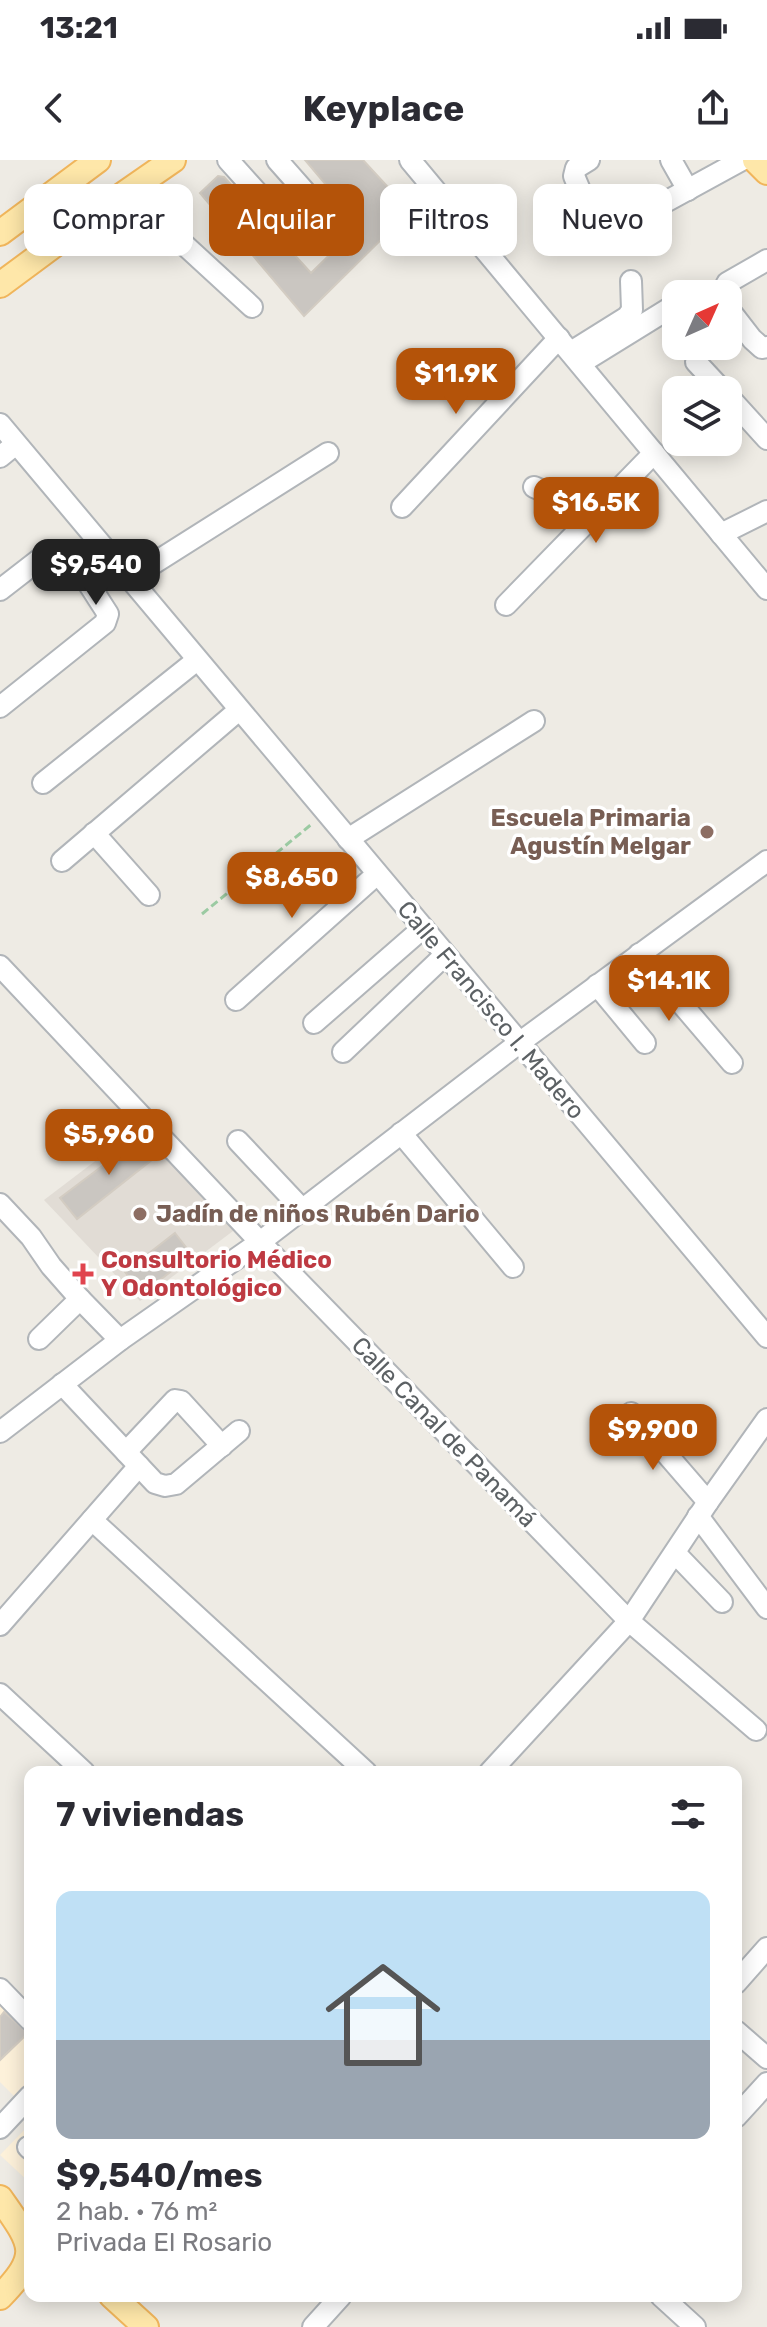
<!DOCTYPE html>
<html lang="es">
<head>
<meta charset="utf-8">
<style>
	body { margin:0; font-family:Rubik,sans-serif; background:#f2f2f3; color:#2b2b33; height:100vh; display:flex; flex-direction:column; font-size:30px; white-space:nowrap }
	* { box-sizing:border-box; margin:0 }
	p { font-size:26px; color:#7c7c81 }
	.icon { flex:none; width:44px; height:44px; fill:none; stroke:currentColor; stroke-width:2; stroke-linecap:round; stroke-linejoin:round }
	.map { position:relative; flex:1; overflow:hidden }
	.sheet { position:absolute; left:24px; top:1606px; width:718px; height:536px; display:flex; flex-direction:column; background:#fff; border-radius:16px; box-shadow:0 4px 20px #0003 }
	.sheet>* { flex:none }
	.banner { position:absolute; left:24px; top:24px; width:720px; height:72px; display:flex; gap:16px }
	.needle { width:52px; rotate:45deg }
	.fabs { position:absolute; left:662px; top:120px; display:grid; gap:16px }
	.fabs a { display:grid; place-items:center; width:80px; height:80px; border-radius:16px; background:#fff; box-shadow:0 4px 20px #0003; font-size:40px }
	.price { position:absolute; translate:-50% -68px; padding:0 18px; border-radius:16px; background:#b45309; color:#fff; font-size:26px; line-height:52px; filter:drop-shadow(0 2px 4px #0008) }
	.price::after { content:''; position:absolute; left:50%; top:48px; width:24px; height:18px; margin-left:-12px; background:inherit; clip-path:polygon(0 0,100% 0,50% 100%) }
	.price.current { background:#222; color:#fff }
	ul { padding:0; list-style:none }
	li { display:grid; align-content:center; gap:16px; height:424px; padding:0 32px }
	li span { display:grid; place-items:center; height:248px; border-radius:16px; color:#555 }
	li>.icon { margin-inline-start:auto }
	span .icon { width:144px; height:144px; fill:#fffc; stroke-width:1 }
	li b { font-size:34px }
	h2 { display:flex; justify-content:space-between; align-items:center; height:96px; padding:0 32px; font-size:34px }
	.chip { padding:0 28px; border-radius:16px; background:#fff; box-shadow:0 4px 20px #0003; font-size:28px; line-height:72px }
	.chip.current { background:#b45309; color:#fff }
	.status { display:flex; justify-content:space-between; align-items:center; height:56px; padding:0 40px; background:#fff; direction:ltr }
	.status svg { height:22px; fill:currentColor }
	header { display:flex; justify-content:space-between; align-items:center; height:104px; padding:0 32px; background:#fff; font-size:36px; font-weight:700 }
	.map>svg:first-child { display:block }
	.commercial { fill:#fdf1da }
	.education { fill:#e1dcd5 }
	.building { fill:#cac6c1; stroke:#d3ccc2; stroke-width:2 }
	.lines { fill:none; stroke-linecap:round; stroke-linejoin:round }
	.minor-casing { stroke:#b1b5b9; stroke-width:24 }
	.major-casing { stroke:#f0b55b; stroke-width:28 }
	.path { stroke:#9bcaa2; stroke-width:3; stroke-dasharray:8 4; stroke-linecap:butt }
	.minor { stroke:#fff; stroke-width:20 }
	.major { stroke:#fee7a9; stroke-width:24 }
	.education-dot { fill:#8d6e63; stroke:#fff; stroke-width:3 }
	.health-dot { fill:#e0444e; stroke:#fff; stroke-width:3 }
	.labels { text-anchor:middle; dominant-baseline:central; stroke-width:7; stroke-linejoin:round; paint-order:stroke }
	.education-label { font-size:24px; font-weight:bold; fill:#785e54; stroke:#fff; text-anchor:end }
	.street-label { font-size:24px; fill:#5c6164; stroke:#fff }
	.health-label { font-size:24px; font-weight:bold; fill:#be3a42; stroke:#fff; text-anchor:start }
</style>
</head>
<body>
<div class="status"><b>13:21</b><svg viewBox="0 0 49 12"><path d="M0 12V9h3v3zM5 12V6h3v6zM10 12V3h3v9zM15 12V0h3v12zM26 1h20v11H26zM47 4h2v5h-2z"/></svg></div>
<header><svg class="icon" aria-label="back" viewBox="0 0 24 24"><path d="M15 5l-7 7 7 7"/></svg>Keyplace<svg class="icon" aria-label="share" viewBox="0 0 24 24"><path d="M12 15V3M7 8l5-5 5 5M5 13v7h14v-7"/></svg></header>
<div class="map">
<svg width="767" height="2167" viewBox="0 0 767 2167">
	<rect width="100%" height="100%" fill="#eeebe4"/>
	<g class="commercial">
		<polygon points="0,1822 30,1852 30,1952 0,1922"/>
		<polygon points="30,1964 30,2023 0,1995"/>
	</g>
	<polygon class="education" points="140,967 237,1068 140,1141 44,1040"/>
	<g class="building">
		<polygon points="305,0 363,0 410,51 304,156 200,33 218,16 224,17 311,113 360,65"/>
		<polygon points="142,976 158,995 77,1059 60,1038"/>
		<polygon points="175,1073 192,1095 142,1134 125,1112"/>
		<polygon points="4,1852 28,1873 0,1900 0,1857"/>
	</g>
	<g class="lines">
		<defs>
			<g id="minor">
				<path d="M 228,0 L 291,70 L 298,76 L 316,78 C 326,70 328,63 322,51 L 277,0"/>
				<polyline points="410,0 767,429"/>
				<polyline points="589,0 576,8 574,16 598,73 603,76 742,0"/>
				<polyline points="671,0 688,30"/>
				<polyline points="127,32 252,147"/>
				<polyline points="723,134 727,123 767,100"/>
				<polyline points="728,148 752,179 762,188 767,187"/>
				<polyline points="571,192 627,157 632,150 631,121"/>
				<polyline points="696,202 722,230"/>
				<polyline points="581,203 670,148"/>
				<polyline points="728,236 767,279"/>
				<polyline points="0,264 767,1177"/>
				<polyline points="0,297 16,284"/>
				<polyline points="534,327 595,354"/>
				<polyline points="402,347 559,178"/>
				<polyline points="721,374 767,351"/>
				<polyline points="129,419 328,293"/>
				<polyline points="0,430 49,392 58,394 78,412"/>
				<polyline points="506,445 654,293"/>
				<polyline points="0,547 105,463 108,454 90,426"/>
				<polyline points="43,623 197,500"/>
				<polyline points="94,673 149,735"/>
				<polyline points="348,679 534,561"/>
				<polyline points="62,701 239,550"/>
				<polyline points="639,794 732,903"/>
				<polyline points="0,806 260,1082 629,1461 756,1570"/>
				<polyline points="597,825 645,883"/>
				<polyline points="236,840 377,714"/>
				<polyline points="314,863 423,768"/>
				<polyline points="343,892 445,795"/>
				<polyline points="401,973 513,1107"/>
				<polyline points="238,981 302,1049"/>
				<polyline points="0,1044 31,1077 51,1106 80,1139 120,1180"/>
				<polyline points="39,1179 80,1139"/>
				<polyline points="62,1224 155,1323 165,1326 176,1324 239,1271"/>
				<polyline points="631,1253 708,1342"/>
				<polyline points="0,1272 120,1180 260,1082 519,883 767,701"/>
				<polyline points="126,1292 175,1240 181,1241 222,1286"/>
				<polyline points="698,1356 767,1448"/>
				<polyline points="92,1360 366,1612"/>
				<polyline points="675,1393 722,1442"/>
				<polyline points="0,1465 139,1306"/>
				<polyline points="0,1534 84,1612"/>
				<polyline points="490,1612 629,1461 708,1342 767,1259"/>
				<polyline points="736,1823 767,1788"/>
				<polyline points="0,1829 30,1860"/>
				<polyline points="736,1871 767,1898"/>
				<polyline points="736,1957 767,1923"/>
				<polyline points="0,1968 30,1936"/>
				<polyline points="28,1987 30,1989"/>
				<polyline points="661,2136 695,2167"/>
				<polyline points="313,2167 341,2136"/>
			</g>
			<g id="major">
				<polyline points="755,0 767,12"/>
				<polyline points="0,73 98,0"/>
				<polyline points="0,125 108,45 173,0"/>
				<path d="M 0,2038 C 33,2085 42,2094 0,2137"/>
				<polyline points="112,2136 146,2167"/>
			</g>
		</defs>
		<use href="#minor" class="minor-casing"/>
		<use href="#major" class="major-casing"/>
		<polyline class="path" points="202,754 313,663"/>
		<use href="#minor" class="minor"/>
		<use href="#major" class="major"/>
	</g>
	<g class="education-dot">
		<circle cx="707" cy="672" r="8"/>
		<circle cx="140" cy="1054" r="8"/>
	</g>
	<path class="health-dot" d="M79 1102h8v8h8v8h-8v8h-8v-8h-8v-8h8z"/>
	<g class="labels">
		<g class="education-label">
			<text x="691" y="658">Escuela Primaria<tspan x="691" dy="28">Agustín Melgar</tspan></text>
			<text x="156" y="1054" text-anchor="start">Jadín de niños Rubén Dario</text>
		</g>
		<g class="street-label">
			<text transform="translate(491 850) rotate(50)">Calle Francisco I. Madero</text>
			<text transform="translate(444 1272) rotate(46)">Calle Canal de Panamá</text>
		</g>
		<g class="health-label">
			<text x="101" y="1100">Consultorio Médico<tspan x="101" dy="28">Y Odontológico</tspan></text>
		</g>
	</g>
</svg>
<div class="fabs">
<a><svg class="needle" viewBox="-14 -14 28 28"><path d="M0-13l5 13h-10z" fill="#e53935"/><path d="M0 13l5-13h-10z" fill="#7c7c81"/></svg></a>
<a><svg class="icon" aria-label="layers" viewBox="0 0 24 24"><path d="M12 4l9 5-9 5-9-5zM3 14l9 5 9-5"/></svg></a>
</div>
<b class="price" style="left:456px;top:256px">$11.9K</b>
<b class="price" style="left:596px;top:385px">$16.5K</b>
<b class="price current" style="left:96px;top:447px">$9,540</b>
<b class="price" style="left:292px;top:760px">$8,650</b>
<b class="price" style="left:669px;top:863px">$14.1K</b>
<b class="price" style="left:109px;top:1017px">$5,960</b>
<b class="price" style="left:653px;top:1312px">$9,900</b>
<div class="banner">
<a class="chip">Comprar</a>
<a class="chip current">Alquilar</a>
<a class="chip">Filtros</a>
<a class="chip">Nuevo</a>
</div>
<section class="sheet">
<h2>7 viviendas<svg class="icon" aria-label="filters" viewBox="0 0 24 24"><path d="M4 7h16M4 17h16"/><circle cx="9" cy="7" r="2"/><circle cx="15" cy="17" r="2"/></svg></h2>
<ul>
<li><span style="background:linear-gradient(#bfe0f5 60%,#9aa5b1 0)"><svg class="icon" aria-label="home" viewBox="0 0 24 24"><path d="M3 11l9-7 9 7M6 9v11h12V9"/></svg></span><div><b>$9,540/mes</b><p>2 hab. · 76 m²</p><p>Privada El Rosario</p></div></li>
</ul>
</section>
</div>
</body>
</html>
